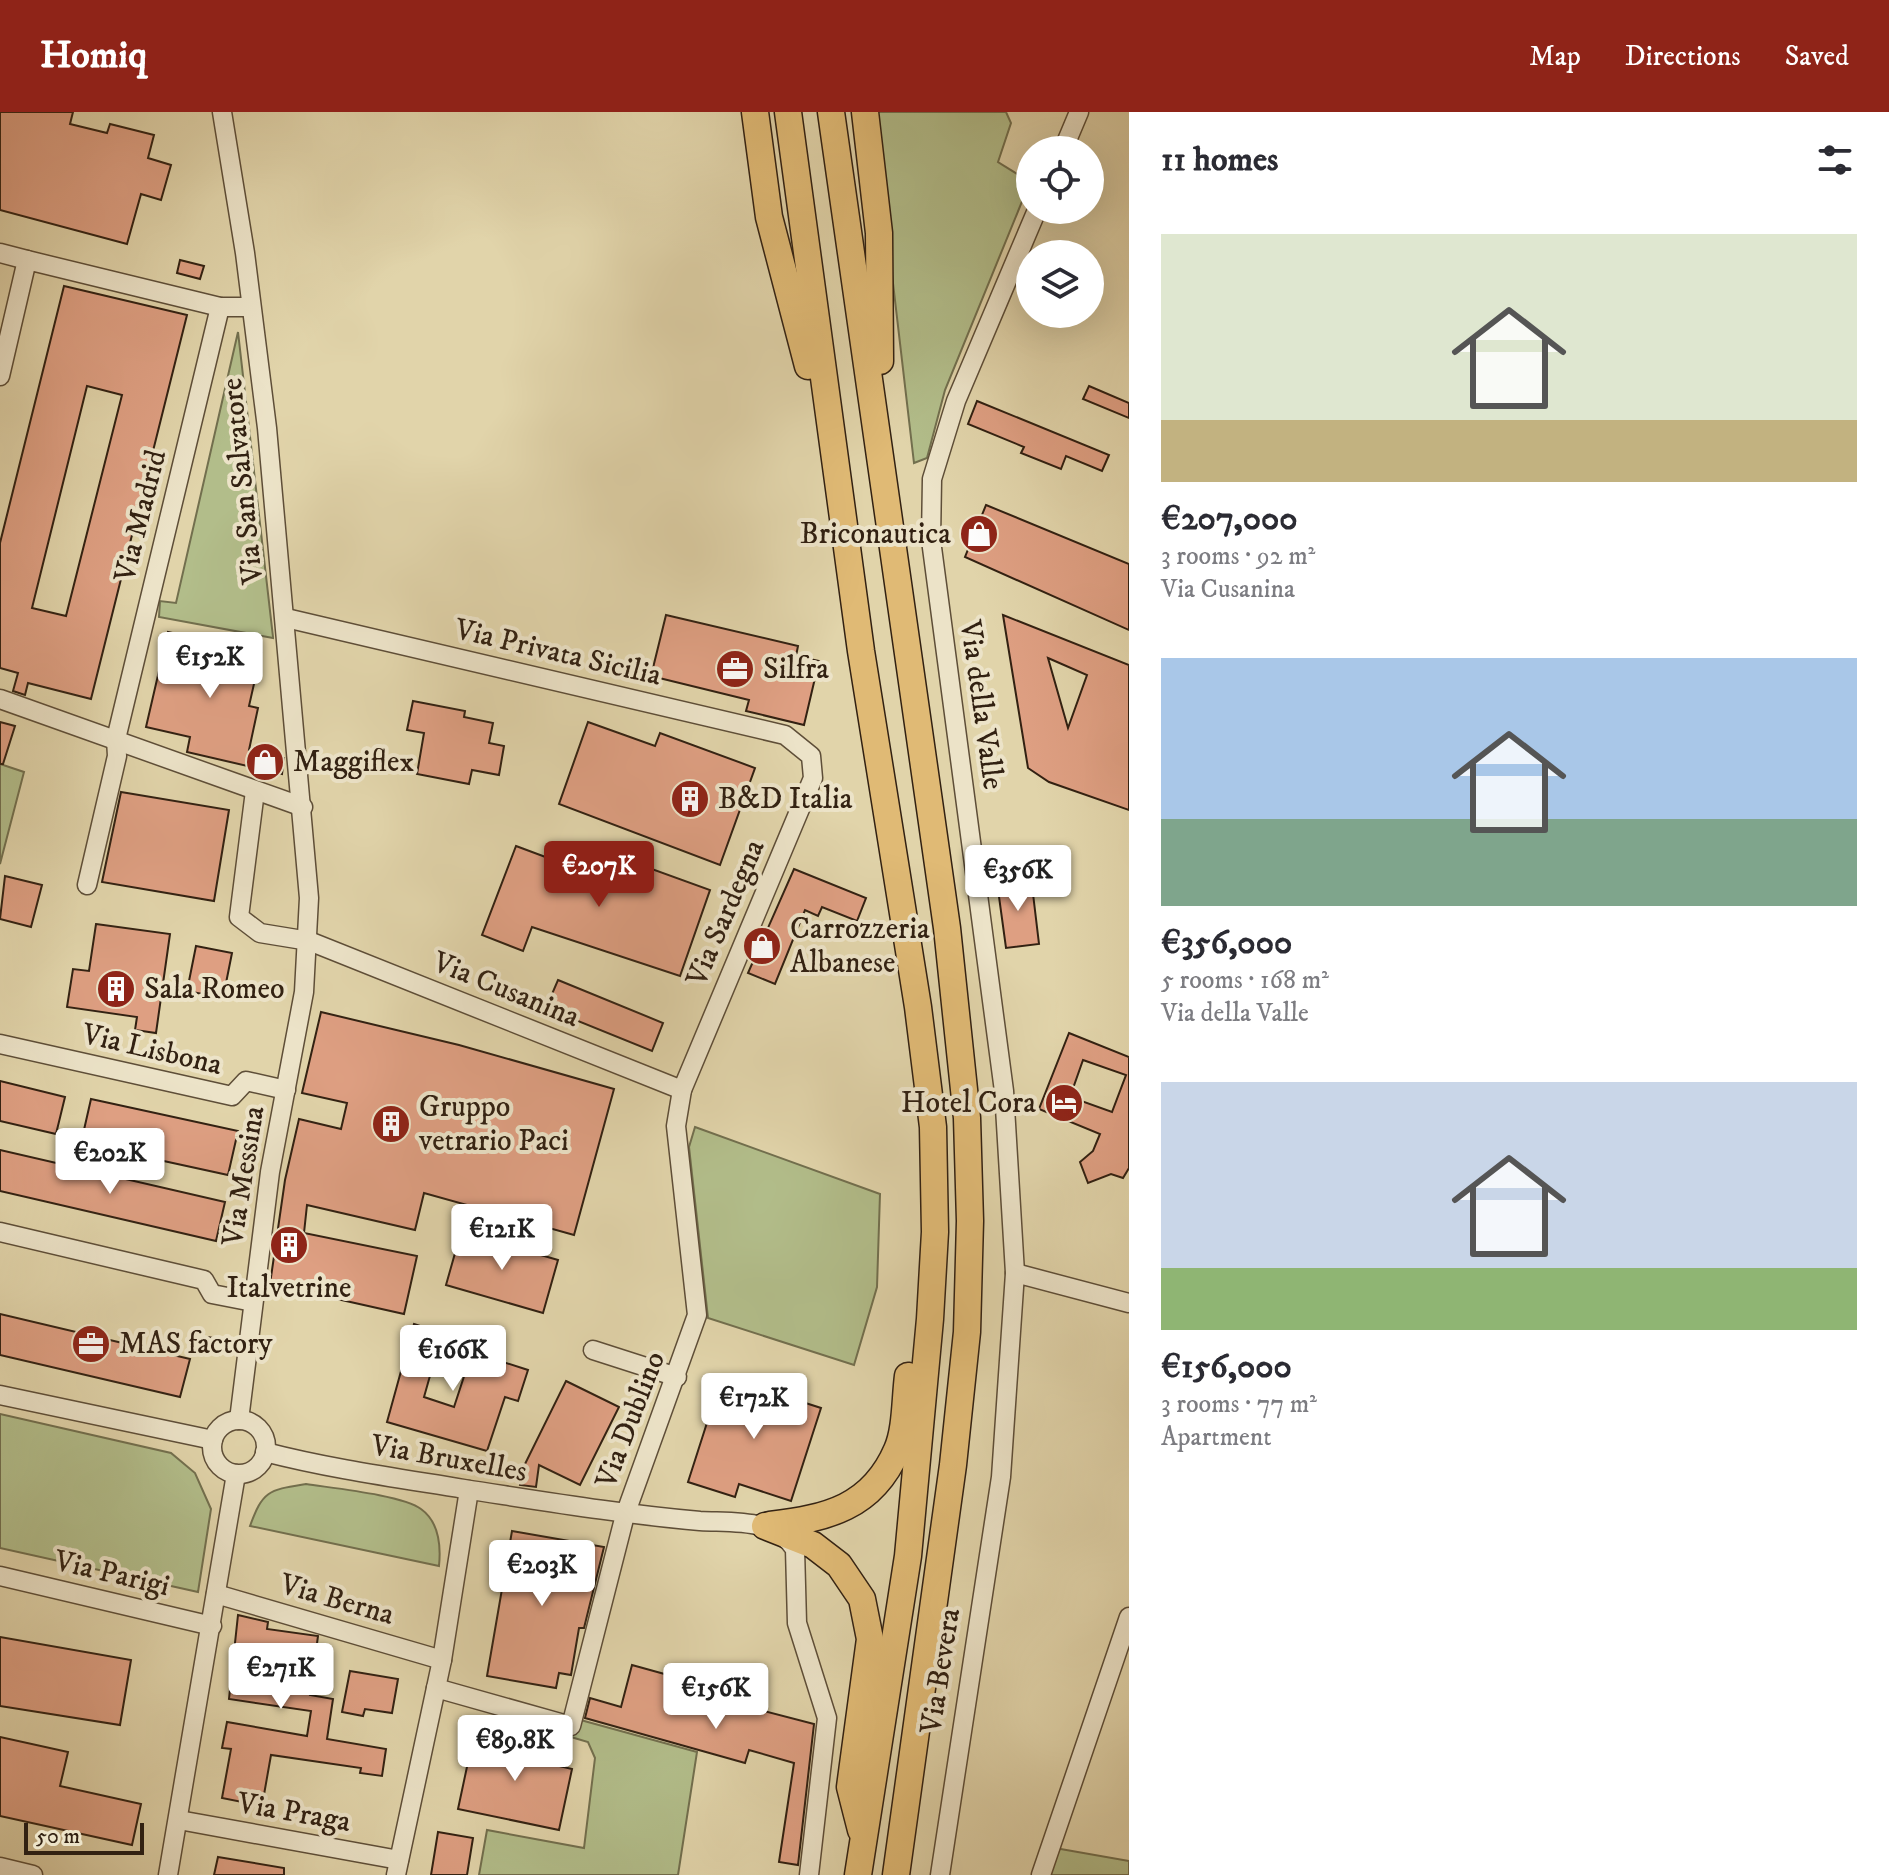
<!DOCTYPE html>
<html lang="en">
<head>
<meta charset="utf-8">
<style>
	body { margin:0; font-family:"IM FELL DW Pica",serif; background:#f2f2f3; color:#2b2b33; height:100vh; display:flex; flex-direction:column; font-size:30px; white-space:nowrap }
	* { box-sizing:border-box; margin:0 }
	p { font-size:26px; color:#7c7c81 }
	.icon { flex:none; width:44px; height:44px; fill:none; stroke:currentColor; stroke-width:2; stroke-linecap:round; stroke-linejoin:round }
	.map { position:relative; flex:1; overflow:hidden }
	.details { display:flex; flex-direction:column; background:#fff; width:760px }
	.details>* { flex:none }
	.fabs { position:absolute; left:1016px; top:24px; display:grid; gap:16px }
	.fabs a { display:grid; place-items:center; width:88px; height:88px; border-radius:50%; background:#fff; box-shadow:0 8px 32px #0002; font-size:40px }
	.scale { position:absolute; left:24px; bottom:20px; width:120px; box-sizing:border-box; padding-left:8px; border:4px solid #322112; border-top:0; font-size:22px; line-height:28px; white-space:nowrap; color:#322112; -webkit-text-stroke:6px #ece3c8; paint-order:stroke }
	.price { position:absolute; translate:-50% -68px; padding:0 18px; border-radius:8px; background:#fff; color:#222; font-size:26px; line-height:52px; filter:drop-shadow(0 2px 4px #0008) }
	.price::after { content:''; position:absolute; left:50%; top:48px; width:24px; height:18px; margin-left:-12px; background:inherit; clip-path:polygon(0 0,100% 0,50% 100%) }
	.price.on { background:#8f2418; color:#fff }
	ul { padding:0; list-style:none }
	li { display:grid; align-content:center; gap:16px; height:424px; padding:0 32px }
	li span { display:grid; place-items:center; height:248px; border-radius:0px; color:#555 }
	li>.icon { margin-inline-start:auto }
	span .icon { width:144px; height:144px; fill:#fffc; stroke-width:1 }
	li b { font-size:34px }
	h2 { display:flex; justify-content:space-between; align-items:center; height:96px; padding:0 32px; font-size:34px }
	header { display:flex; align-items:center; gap:48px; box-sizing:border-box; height:112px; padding:0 40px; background:#8f2418; color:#fff }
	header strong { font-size:38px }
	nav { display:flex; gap:44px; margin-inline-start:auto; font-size:28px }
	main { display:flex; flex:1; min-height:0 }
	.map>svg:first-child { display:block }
	.green { fill:#b2bd8a; stroke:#726f4e; stroke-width:2 }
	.building { fill:#de9f82; stroke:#322112; stroke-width:2; fill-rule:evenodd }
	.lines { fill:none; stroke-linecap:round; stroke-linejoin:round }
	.minor-casing { stroke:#5e4e38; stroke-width:21 }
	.highway-casing { stroke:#322112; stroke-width:29 }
	.minor { stroke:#ece3c8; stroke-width:18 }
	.highway { stroke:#e0ba75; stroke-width:26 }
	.labels { text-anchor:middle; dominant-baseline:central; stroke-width:8; stroke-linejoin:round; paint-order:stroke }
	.street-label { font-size:30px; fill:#322112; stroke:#ece3c8 }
	.poi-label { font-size:30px; fill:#322112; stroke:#ece3c8; text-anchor:start }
</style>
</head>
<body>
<header>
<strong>Homiq</strong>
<nav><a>Map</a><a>Directions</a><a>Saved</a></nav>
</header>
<main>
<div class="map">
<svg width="1129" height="1763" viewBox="0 0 1129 1763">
	<rect width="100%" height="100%" fill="#e1d4aa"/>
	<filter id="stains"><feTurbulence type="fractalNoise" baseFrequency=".0025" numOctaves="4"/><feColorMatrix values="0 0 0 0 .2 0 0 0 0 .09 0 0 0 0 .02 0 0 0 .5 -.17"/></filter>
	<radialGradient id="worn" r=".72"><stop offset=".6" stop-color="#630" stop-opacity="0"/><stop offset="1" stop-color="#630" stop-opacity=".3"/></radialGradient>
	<g class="green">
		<polygon points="873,0 1006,0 1011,11 998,50 1030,70 945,278 927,346 914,351"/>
		<polygon points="238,220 273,525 273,526 159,505 160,489 176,491"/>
		<polygon points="0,652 24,660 0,752"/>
		<polygon points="695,1015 880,1082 877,1175 854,1253 708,1206 689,1035"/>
		<polygon points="0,1302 171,1341 195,1361 211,1397 198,1480 0,1436"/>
		<path d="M 306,1372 C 331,1376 403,1383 421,1397 C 439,1410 441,1434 439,1454 L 250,1414 C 263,1378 269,1378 306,1372 Z"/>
		<polygon points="577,1607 697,1640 678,1763 479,1763 487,1718 584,1736 595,1646 588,1630 571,1625"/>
		<polygon points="1055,1736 1129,1749 1129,1763 1047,1763"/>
	</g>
	<g class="building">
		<polygon points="0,0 73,0 70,12 107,21 110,12 154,23 148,46 171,53 161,88 141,82 127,132 0,98"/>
		<polygon points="180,148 204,154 200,167 177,161"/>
		<path d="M 64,174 L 187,203 L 91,587 L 28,571 L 25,583 L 13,579 L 18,561 L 0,556 L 0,431 ZM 87,274 L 122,283 L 66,504 L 32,496 Z"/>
		<polygon points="1089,274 1129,291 1129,306 1083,287"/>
		<polygon points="977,289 1109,343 1102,359 1066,344 1061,357 1021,341 1024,335 968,312"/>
		<polygon points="986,393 1129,452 1129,518 965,445"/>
		<polygon points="666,503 798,534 796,544 819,549 804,613 746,599 749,588 651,564"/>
		<path d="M 1003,503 L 1129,553 L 1129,698 L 1049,670 L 1028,656 ZM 1048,546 L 1087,563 L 1068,616 Z"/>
		<polygon points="168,520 261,541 249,594 258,596 249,638 284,646 282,662 187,640 190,625 146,615"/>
		<polygon points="413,589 465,599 464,605 493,611 489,631 504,634 499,663 472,658 469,672 417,662 424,621 407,618"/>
		<polygon points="0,610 15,614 3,652 0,652"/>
		<polygon points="588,610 655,634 660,621 755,656 720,753 559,692"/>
		<polygon points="121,680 229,698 214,789 102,770"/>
		<polygon points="516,734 607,768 616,744 710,778 680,864 532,815 523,839 482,823"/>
		<polygon points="794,757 866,786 857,809 822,795 818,804 805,798 775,872 748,861"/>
		<polygon points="5,764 42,773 31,815 0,807"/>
		<polygon points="1031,765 1039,832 1006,836 997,770"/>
		<polygon points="96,812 170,822 156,921 135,918 137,905 67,895 73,857 89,859"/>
		<polygon points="196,834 232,841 223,886 187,879"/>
		<polygon points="558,868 663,911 652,939 546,896"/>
		<polygon points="321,900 459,933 614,977 574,1123 424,1081 415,1118 307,1093 304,1121 417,1144 404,1202 270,1172 285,1068 299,1007 341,1017 347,991 302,981"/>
		<path d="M 1069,921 L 1129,945 L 1129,1056 L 1123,1066 L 1111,1062 L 1088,1071 L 1080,1050 L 1093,1039 L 1100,1022 L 1039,997 ZM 1083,948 L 1126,963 L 1112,1000 L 1070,985 Z"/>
		<polygon points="0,969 65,985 56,1022 0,1009"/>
		<polygon points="91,987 238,1019 228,1063 81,1031"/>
		<polygon points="0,1038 225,1090 216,1129 0,1079"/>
		<polygon points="461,1120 558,1148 543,1201 446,1173"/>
		<polygon points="0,1202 190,1247 180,1285 0,1243"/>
		<polygon points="414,1212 450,1224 445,1241 437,1239 424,1285 454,1295 472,1240 528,1258 518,1289 505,1285 487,1339 387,1310"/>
		<polygon points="207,1225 222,1227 219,1243 205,1241"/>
		<polygon points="722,1264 821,1296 791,1389 739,1372 735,1385 688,1370"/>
		<polygon points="566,1269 619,1295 580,1373 539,1353 536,1375 520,1373 522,1358"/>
		<polygon points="512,1419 604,1435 584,1516 579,1516 571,1563 559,1561 556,1576 487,1564"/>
		<polygon points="238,1503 268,1510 267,1517 318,1524 310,1583 333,1587 327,1627 386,1637 382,1664 360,1661 361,1656 271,1643 262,1694 222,1686 231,1637 222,1636 227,1610 307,1624 311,1599 229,1587"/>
		<polygon points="0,1525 131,1548 120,1613 0,1594"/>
		<polygon points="632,1553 762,1589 760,1598 814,1612 798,1753 779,1750 794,1651 749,1638 745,1651 585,1606 590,1586 621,1595"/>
		<polygon points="350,1559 398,1567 392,1601 365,1597 363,1604 342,1600"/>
		<polygon points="474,1622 558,1640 555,1653 572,1657 559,1718 458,1697"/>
		<polygon points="0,1625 68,1640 60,1674 141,1692 132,1733 0,1704"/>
		<polygon points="438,1720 473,1726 467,1763 431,1763"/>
		<polygon points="218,1745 284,1756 284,1763 214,1763"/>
	</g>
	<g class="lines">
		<defs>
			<g id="minor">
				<polyline points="222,0 245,141 267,316 309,786 304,880 270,1060 239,1308"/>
				<polyline points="1063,38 1079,0"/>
				<polyline points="0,141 27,148"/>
				<polyline points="0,264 27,148 220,195 250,195"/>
				<polyline points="286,506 785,623 811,644 813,666 682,978 676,1014 697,1203 625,1403 571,1614 436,1576"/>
				<polyline points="0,587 303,695"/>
				<polyline points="255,679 239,805 260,821 309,829 682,978"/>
				<polyline points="87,773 117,644 116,627 220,195"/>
				<polyline points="0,932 232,984 246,969 286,978"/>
				<polyline points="0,1120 204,1168 212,1182 253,1190"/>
				<polyline points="1015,1161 1004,979 931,428 932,367 956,289 1037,98"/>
				<polyline points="593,1238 677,1265"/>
				<polyline points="0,1283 213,1328"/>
				<circle cx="239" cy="1335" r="27"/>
				<path d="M 265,1340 C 331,1357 397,1366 464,1377 C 543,1389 620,1402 700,1409 C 732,1411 775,1406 795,1437 L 797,1511 L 827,1606 L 809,1763"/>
				<polyline points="0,1464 212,1514"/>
				<polyline points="216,1482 442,1548"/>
				<polyline points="179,1708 399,1748"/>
				<polyline points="0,1755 33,1763"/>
				<polyline points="168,1763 236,1362"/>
				<polyline points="396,1763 442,1548 469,1378"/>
				<polyline points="940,1763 1001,1365 1015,1161 1129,1191"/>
				<polyline points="1041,1763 1129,1505"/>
			</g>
			<g id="highway">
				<polyline points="755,0 769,105 808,254"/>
				<polyline points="788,0 861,539 918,895 933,1015 935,1120 930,1207 908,1444 858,1763"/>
				<polyline points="831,0 947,816 967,1006 970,1109 967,1220 953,1353 896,1763"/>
				<polyline points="865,0 879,121 880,249"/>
				<path d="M 770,1413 C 827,1406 872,1396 897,1338 C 906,1318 905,1287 908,1264"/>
				<polyline points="765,1414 813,1433 839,1453 862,1487 870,1527 850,1675 861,1718"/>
			</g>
		</defs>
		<use href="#minor" class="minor-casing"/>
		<use href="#highway" class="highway-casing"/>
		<use href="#minor" class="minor"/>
		<use href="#highway" class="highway"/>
	</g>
	<defs>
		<symbol id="shop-disc" viewBox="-11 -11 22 22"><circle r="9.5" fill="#8f2418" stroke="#ece3c8"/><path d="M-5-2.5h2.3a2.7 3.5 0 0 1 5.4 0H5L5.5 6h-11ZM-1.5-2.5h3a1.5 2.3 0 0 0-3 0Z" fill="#fff"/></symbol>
		<symbol id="office-disc" viewBox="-11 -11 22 22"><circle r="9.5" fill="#8f2418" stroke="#ece3c8"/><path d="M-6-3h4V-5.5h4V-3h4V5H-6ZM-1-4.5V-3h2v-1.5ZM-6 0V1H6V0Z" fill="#fff"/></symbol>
		<symbol id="building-disc" viewBox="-11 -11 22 22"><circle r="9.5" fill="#8f2418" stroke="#ece3c8"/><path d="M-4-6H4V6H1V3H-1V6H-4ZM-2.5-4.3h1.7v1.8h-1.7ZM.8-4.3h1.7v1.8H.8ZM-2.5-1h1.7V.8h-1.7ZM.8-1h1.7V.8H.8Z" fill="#fff"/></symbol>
		<symbol id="hotel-disc" viewBox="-11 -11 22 22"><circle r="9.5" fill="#8f2418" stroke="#ece3c8"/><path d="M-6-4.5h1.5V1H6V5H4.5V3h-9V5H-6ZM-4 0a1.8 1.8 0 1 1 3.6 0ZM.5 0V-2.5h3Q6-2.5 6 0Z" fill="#fff"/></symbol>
	</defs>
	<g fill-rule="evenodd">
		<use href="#shop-disc" x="957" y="400" width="44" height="44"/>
		<use href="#office-disc" x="713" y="535" width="44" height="44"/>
		<use href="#shop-disc" x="243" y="628" width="44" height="44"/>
		<use href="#building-disc" x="668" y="665" width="44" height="44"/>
		<use href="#shop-disc" x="740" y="812" width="44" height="44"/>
		<use href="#building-disc" x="94" y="855" width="44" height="44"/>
		<use href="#hotel-disc" x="1042" y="969" width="44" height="44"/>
		<use href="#building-disc" x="369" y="990" width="44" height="44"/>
		<use href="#building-disc" x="267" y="1111" width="44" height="44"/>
		<use href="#office-disc" x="69" y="1210" width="44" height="44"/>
	</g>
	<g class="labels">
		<g class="street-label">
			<text transform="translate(243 369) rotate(-96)">Via San Salvatore</text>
			<text transform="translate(141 404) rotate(-76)">Via Madrid</text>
			<text transform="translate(558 541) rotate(13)">Via Privata Sicilia</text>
			<text transform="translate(981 593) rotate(82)">Via della Valle</text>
			<text transform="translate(726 801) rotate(-67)">Via Sardegna</text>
			<text transform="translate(506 878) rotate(22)">Via Cusanina</text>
			<text transform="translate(152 938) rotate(13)">Via Lisbona</text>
			<text transform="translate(244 1064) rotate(-81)">Via Messina</text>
			<text transform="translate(631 1308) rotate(-69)">Via Dublino</text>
			<text transform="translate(449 1347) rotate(10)">Via Bruxelles</text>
			<text transform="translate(112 1462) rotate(13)">Via Parigi</text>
			<text transform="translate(337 1488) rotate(16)">Via Berna</text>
			<text transform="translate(941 1559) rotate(-81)">Via Bevera</text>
			<text transform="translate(294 1701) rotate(10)">Via Praga</text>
		</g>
		<g class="poi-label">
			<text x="951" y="422" text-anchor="end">Briconautica</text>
			<text x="763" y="557">Silfra</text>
			<text x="293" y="650">Maggiflex</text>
			<text x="718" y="687">B&amp;D Italia</text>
			<text x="790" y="817">Carrozzeria<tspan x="790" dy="34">Albanese</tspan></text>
			<text x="144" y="877">Sala Romeo</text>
			<text x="1036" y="991" text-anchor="end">Hotel Cora</text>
			<text x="419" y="995">Gruppo<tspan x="419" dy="34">vetrario Paci</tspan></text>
			<text x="289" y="1176" text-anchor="middle">Italvetrine</text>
			<text x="119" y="1232">MAS factory</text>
		</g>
	</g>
	<rect width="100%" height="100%" filter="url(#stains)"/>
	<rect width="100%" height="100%" fill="url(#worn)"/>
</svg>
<div class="fabs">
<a><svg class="icon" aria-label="locate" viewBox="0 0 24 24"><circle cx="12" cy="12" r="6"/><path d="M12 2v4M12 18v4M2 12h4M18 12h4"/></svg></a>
<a><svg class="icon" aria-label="layers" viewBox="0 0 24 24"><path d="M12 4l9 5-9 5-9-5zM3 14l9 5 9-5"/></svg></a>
</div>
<div class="scale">50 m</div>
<b class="price" style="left:210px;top:588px">€152K</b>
<b class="price on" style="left:599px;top:797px">€207K</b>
<b class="price" style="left:1018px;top:801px">€356K</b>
<b class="price" style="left:110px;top:1084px">€202K</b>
<b class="price" style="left:502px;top:1160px">€121K</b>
<b class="price" style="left:453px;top:1281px">€166K</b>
<b class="price" style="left:754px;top:1329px">€172K</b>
<b class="price" style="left:542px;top:1496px">€203K</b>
<b class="price" style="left:281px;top:1599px">€271K</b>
<b class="price" style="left:716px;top:1619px">€156K</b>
<b class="price" style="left:515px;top:1671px">€89.8K</b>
</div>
<section class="details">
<h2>11 homes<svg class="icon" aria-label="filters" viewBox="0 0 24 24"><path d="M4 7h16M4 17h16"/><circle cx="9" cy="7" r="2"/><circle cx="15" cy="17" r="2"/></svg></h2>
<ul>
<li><span style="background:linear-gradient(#dfe7d0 75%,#c2b280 0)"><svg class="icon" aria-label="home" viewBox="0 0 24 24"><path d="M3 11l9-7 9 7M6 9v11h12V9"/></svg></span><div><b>€207,000</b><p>3 rooms · 92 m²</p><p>Via Cusanina</p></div></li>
<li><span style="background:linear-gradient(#a9c7e8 65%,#7fa58c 0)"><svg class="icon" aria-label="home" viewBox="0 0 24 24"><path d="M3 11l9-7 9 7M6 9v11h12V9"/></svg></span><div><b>€356,000</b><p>5 rooms · 168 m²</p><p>Via della Valle</p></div></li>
<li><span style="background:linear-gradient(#c9d6e8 75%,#8fb573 0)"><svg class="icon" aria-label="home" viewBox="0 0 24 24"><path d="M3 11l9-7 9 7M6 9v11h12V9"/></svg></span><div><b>€156,000</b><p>3 rooms · 77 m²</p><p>Apartment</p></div></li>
</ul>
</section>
</main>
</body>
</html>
